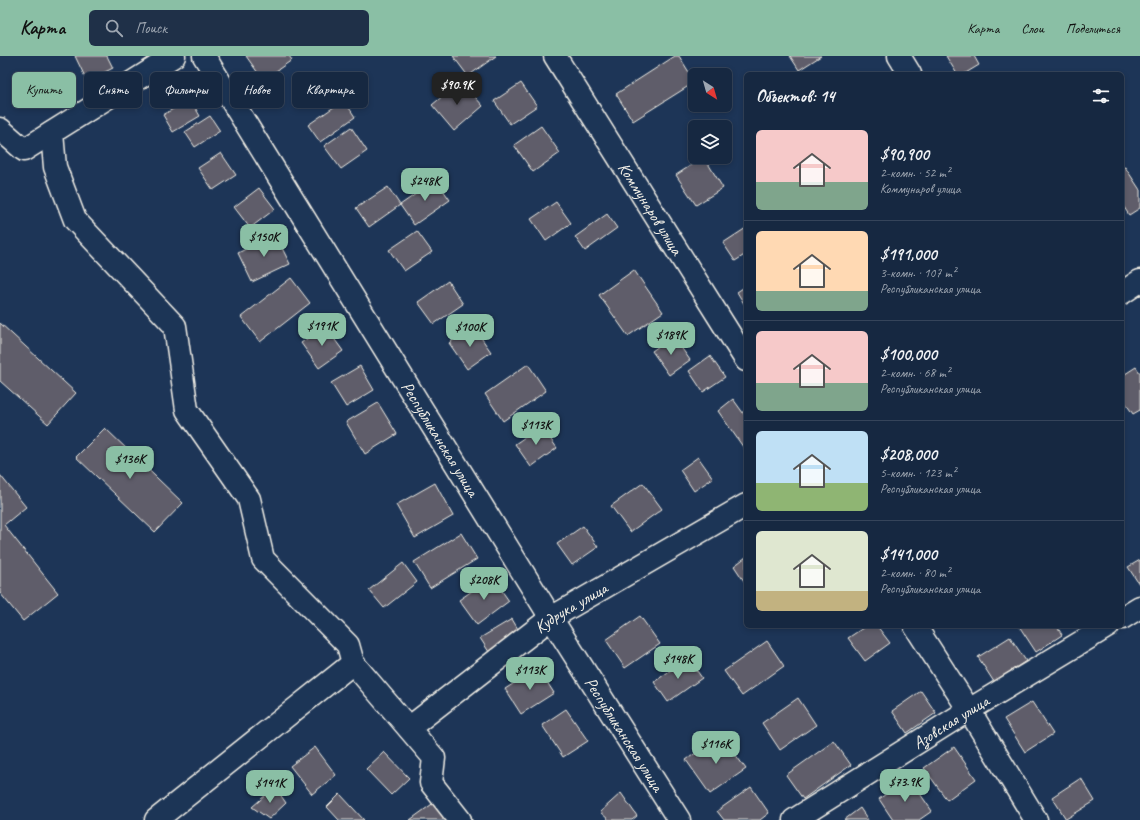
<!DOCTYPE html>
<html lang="ru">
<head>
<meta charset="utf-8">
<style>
	body { margin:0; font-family:Caveat,sans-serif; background:#1f3048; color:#f1f3f6; height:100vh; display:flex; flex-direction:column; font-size:15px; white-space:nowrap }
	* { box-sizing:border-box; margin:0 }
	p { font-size:13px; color:#9ea6b1 }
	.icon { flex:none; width:22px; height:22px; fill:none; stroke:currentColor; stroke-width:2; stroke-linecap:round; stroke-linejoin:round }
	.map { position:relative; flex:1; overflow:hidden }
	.details { position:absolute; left:744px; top:16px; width:380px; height:556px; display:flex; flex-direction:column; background:#162841; border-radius:6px; box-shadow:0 2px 6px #0003,0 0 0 1px #35445a }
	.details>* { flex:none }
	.guide { position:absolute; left:12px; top:16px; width:380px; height:36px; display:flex; gap:8px }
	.needle { width:26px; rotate:143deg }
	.fabs { position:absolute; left:688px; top:12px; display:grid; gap:8px }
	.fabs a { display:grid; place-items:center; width:44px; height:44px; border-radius:6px; background:#162841; box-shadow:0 2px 6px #0003,0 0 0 1px #35445a; font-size:20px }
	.price { position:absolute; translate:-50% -34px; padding:0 9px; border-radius:8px; background:#8abfa5; color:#111; font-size:13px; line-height:26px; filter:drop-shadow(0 1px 2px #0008) }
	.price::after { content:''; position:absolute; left:50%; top:24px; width:12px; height:9px; margin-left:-6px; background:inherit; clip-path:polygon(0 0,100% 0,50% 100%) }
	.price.current { background:#222; color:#fff }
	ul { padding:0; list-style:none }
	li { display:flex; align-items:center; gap:12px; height:100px; padding:0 12px }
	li+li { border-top:1px solid #35445a }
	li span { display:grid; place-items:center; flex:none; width:112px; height:80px; border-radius:6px; color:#555 }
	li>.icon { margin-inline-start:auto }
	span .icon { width:48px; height:48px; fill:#fffc; stroke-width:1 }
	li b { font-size:17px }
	h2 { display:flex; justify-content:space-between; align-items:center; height:48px; padding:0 12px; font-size:17px }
	.tag { padding:0 14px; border-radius:6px; background:#162841; box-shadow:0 2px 6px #0003,0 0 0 1px #35445a; font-size:14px; line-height:36px }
	.tag.current { background:#8abfa5; color:#111 }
	header { display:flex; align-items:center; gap:24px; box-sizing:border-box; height:56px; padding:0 20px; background:#8abfa5; color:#111 }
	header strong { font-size:19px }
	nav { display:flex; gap:22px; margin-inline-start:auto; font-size:14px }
	.search { width:280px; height:36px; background:#1f3048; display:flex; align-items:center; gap:10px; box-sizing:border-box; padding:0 14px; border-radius:6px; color:#9ea6b1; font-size:15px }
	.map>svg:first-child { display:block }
	.building { fill:#5f5d6a; stroke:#f4f1e8 }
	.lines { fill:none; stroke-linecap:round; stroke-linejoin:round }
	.minor-casing { stroke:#f4f1e8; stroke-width:25 }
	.minor { stroke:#1d3557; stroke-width:22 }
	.labels { text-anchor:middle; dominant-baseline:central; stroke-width:3.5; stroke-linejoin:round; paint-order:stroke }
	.street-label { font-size:17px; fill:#f4f1e8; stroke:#1d3557 }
</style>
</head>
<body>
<header>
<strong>Карта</strong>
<div class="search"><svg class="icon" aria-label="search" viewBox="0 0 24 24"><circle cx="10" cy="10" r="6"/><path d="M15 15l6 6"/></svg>Поиск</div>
<nav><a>Карта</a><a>Слои</a><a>Поделиться</a></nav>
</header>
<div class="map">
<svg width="1140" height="764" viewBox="0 0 1140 764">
	<rect width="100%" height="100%" fill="#1d3557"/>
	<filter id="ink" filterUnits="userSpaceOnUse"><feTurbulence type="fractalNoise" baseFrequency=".025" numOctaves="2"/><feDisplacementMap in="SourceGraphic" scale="8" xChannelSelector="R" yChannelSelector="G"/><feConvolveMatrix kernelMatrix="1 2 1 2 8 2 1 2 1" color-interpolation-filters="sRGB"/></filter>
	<g filter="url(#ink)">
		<g class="building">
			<polygon points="75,0 107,0 113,12 87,25"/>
			<polygon points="246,0 289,0 292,4 263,24"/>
			<polygon points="453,0 496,0 468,20"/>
			<polygon points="675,0 679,0 695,26 633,65 616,38"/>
			<polygon points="790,0 821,0 799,14"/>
			<polygon points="946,0 974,0 979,9 964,18 957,18"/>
			<polygon points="461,25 483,50 454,75 432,49"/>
			<polygon points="521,27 537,50 510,68 494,45"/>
			<polygon points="190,43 200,60 173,76 163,59"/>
			<polygon points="344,44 355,61 320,86 308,69"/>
			<polygon points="210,60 220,75 195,91 185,76"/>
			<polygon points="541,70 560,97 533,116 514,89"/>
			<polygon points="351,71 367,95 341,113 324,90"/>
			<polygon points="221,97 236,119 213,134 198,112"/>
			<polygon points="704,101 723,132 696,149 676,119"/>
			<polygon points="1125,111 1140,134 1140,152 1129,159 1122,148 1122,112"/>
			<polygon points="436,124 450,144 414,169 400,149"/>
			<polygon points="388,131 400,149 369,171 356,152"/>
			<polygon points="259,132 275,153 250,172 234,151"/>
			<polygon points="556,146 571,167 546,185 531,163"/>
			<polygon points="607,158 617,172 585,195 575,181"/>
			<polygon points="746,172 746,198 735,205 723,187"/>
			<polygon points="417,175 432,196 404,215 389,194"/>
			<polygon points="275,178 290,208 252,226 238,197"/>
			<polygon points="634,214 663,256 628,280 599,239"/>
			<polygon points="291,222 310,247 260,286 241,261"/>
			<polygon points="448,225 463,248 434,268 418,246"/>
			<polygon points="746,230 746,251 737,236"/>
			<polygon points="0,267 76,337 48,368 0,325"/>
			<polygon points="325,270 343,295 319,312 301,287"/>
			<polygon points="473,270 491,296 467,313 449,287"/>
			<polygon points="673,280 690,304 669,319 652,295"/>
			<polygon points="710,300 725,321 703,336 689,315"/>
			<polygon points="528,308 546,335 503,365 485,338"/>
			<polygon points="360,310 374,334 346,351 331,327"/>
			<polygon points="1136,311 1140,317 1140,354 1133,358 1122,342 1122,320"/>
			<polygon points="733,343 746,361 746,395 718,355"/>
			<polygon points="378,347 397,378 365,398 346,366"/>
			<polygon points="541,370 557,392 531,411 515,388"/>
			<polygon points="105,372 183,447 155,476 76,401"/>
			<polygon points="698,401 713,422 694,435 680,414"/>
			<polygon points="0,419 26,451 4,469 58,537 23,565 0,537"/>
			<polygon points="435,427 453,460 415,482 396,449"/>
			<polygon points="643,427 662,453 630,476 611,450"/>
			<polygon points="583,470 598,491 572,509 557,488"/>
			<polygon points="461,477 477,503 430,532 414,506"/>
			<polygon points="746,501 746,528 734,510"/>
			<polygon points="1140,504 1140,528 1139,528 1128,511"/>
			<polygon points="403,507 417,526 384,552 369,534"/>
			<polygon points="492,521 509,545 477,569 459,544"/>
			<polygon points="640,560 660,588 625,612 606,584"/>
			<polygon points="512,563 522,580 491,599 480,582"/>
			<polygon points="866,570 877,570 890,587 865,605 848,582"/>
			<polygon points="1019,570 1057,570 1062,579 1036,596"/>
			<polygon points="1010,581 1026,605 994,626 978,601"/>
			<polygon points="767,585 784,610 742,640 724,615"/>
			<polygon points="688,602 702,622 668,646 654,626"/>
			<polygon points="538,612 554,637 521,658 505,633"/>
			<polygon points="921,635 936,657 907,677 892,655"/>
			<polygon points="798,642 816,669 780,694 762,667"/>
			<polygon points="1032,646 1053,678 1025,696 1004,663"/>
			<polygon points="566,653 588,685 563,701 542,669"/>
			<polygon points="721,679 746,713 710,738 686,704"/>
			<polygon points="834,685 851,709 803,743 786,719"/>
			<polygon points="315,691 336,719 312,738 290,710"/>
			<polygon points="954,691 976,723 947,744 924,712"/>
			<polygon points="384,696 409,722 391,739 366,713"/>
			<polygon points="909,722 932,755 919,764 893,764 879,743"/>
			<polygon points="1081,722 1095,745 1066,763 1052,741"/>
			<polygon points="275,731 286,747 269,763 252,751"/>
			<polygon points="751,731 769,757 760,764 724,764 717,755"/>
			<polygon points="621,737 637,760 632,764 609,764 600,756"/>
			<polygon points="340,738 364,764 339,764 327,751"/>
			<polygon points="435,746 448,764 410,764"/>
			<polygon points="860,752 868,764 844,764"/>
		</g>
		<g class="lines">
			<defs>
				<g id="minor">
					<path id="s1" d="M 204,0 L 551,562 L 679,764"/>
					<path id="s2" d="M 555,0 L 746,304"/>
					<polyline points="899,0 910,18"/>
					<polyline points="0,73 24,94 174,0"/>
					<polyline points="52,77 55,111 75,164 175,270 187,354 249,443 263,503 348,589 353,607"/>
					<polyline points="1122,237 1140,225"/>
					<polyline points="1122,562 1140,551"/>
					<polyline points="915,570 969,654 1036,764"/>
					<path id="s3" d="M 409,672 L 551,562 L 746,449"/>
					<polyline points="156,764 353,607 434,702 431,727 460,764"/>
					<path id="s4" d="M 794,764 L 969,654 L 1108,570"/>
				</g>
			</defs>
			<use href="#minor" class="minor-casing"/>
			<use href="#minor" class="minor"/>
		</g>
	</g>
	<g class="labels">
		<g class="street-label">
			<text stroke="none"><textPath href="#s2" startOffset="180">Коммунаров улица</textPath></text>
			<text stroke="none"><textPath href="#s1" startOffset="450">Республиканская улица</textPath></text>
			<text stroke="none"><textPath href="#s3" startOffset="202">Кудрука улица</textPath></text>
			<text stroke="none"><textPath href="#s4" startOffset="185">Азовская улица</textPath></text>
			<text stroke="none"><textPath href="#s1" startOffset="798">Республиканская улица</textPath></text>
		</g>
	</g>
</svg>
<div class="fabs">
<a><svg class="needle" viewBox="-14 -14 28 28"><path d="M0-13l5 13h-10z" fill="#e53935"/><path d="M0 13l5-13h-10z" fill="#9ea6b1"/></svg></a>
<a><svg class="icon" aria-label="layers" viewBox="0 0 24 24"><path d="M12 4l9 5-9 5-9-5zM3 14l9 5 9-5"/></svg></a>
</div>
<b class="price current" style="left:457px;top:50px">$90.9K</b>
<b class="price" style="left:425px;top:146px">$248K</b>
<b class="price" style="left:264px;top:202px">$150K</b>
<b class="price" style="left:322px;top:291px">$191K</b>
<b class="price" style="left:470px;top:292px">$100K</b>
<b class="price" style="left:671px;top:300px">$189K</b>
<b class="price" style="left:536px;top:390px">$113K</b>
<b class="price" style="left:130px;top:424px">$136K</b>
<b class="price" style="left:484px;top:545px">$208K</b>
<b class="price" style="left:678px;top:624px">$148K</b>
<b class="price" style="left:530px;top:635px">$113K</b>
<b class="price" style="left:716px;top:709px">$116K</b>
<b class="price" style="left:905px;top:747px">$73.9K</b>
<b class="price" style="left:270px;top:748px">$141K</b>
<div class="guide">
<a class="tag current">Купить</a>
<a class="tag">Снять</a>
<a class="tag">Фильтры</a>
<a class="tag">Новое</a>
<a class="tag">Квартира</a>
</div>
<section class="details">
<h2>Объектов: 14<svg class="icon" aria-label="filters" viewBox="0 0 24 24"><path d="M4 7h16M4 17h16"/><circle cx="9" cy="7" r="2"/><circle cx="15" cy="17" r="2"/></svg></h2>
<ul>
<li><span style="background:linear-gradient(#f6c9c9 65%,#7fa58c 0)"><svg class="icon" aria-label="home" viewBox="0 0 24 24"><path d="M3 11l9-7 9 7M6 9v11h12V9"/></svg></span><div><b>$90,900</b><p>2-комн. · 52 m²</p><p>Коммунаров улица</p></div></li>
<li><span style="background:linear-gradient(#ffd9b3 75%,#7fa58c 0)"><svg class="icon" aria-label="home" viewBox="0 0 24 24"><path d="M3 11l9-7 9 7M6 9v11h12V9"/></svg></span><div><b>$191,000</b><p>3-комн. · 107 m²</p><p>Республиканская улица</p></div></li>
<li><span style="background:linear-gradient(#f6c9c9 65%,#7fa58c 0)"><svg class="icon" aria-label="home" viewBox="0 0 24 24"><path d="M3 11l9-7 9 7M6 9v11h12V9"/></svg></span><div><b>$100,000</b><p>2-комн. · 68 m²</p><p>Республиканская улица</p></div></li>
<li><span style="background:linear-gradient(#bfe0f5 65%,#8fb573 0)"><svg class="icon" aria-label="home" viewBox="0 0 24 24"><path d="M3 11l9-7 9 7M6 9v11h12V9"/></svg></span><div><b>$208,000</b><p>5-комн. · 123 m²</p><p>Республиканская улица</p></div></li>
<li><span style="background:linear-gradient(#dfe7d0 75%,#c2b280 0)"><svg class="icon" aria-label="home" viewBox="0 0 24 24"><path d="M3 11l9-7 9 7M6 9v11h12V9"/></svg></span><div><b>$141,000</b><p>2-комн. · 80 m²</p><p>Республиканская улица</p></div></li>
</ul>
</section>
</div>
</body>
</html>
